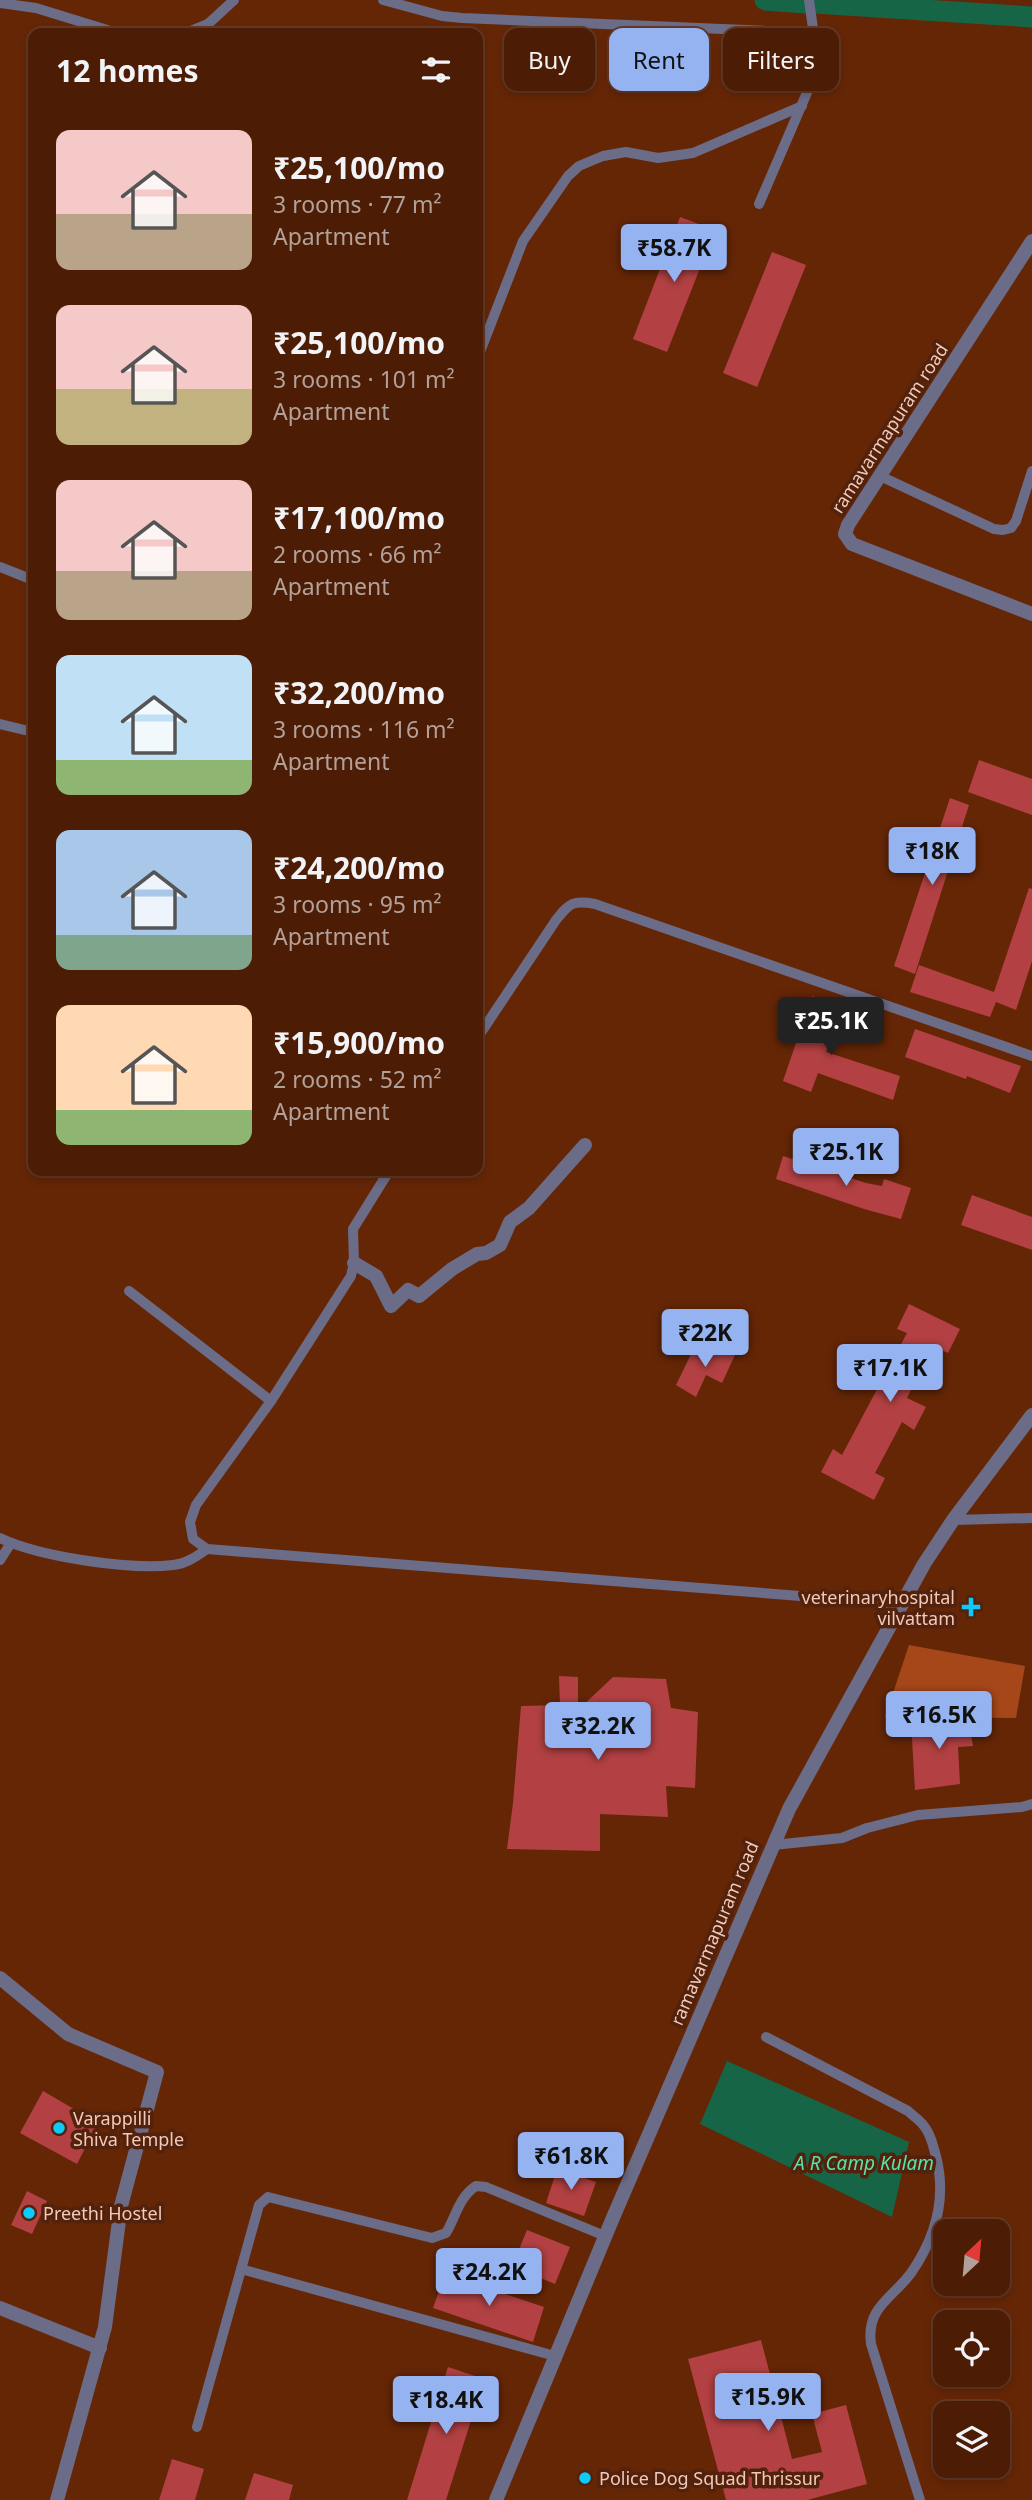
<!DOCTYPE html>
<html lang="en">
<head>
<meta charset="utf-8">
<style>
	body { margin:0; font-family:"Noto Sans",sans-serif; background:#53250e; color:#f1f3f6; height:100vh; display:flex; flex-direction:column; font-size:26px; white-space:nowrap }
	* { box-sizing:border-box; margin:0 }
	p { font-size:23px; color:#b2a19a }
	.icon { flex:none; width:38px; height:38px; fill:none; stroke:currentColor; stroke-width:2; stroke-linecap:round; stroke-linejoin:round }
	.map { position:relative; flex:1; overflow:hidden }
	.panel { position:absolute; left:28px; top:28px; width:455px; height:1148px; display:flex; flex-direction:column; background:#4c1c04; border-radius:14px; box-shadow:0 4px 10px #0003,0 0 0 2px #633a26 }
	.panel>* { flex:none }
	.banner { position:absolute; left:504px; top:28px; width:422px; height:63px; display:flex; gap:14px }
	.needle { width:46px; rotate:26deg }
	.controls { position:absolute; left:933px; top:2219px; display:grid; gap:14px }
	.controls a { display:grid; place-items:center; width:77px; height:77px; border-radius:14px; background:#4c1c04; box-shadow:0 4px 10px #0003,0 0 0 2px #633a26; font-size:35px }
	.price { position:absolute; translate:-50% -60px; padding:0 16px; border-radius:7px; background:#95b2f1; color:#111; font-size:23px; line-height:46px; filter:drop-shadow(0 2px 4px #0008) }
	.price::after { content:''; position:absolute; left:50%; top:42px; width:21px; height:16px; margin-left:-10px; background:inherit; clip-path:polygon(0 0,100% 0,50% 100%) }
	.price.active { background:#222; color:#fff }
	ul { padding:0; list-style:none }
	li { display:flex; align-items:center; gap:21px; height:175px; padding:0 28px }
	li span { display:grid; place-items:center; flex:none; width:196px; height:140px; border-radius:14px; color:#555 }
	li>.icon { margin-inline-start:auto }
	span .icon { width:84px; height:84px; fill:#fffc; stroke-width:1 }
	li b { font-size:30px }
	h2 { display:flex; justify-content:space-between; align-items:center; height:84px; padding:0 28px; font-size:30px }
	.tag { padding:0 24px; border-radius:14px; background:#4c1c04; box-shadow:0 4px 10px #0003,0 0 0 2px #633a26; font-size:24px; line-height:63px }
	.tag.active { background:#95b2f1; color:#111 }
	.map>svg:first-child { display:block }
	.green { fill:#a6471a }
	.water { fill:#166547 }
	.lines { fill:none; stroke-linecap:round; stroke-linejoin:round }
	.canal { stroke:#166547; stroke-width:21 }
	.building { fill:#b34143 }
	.service { stroke:#6b6c88; stroke-width:10 }
	.minor { stroke:#6b6c88; stroke-width:14 }
	.poi-dot { fill:#0dcafa; stroke:#52220c; stroke-width:2.5 }
	.labels { text-anchor:middle; dominant-baseline:central; stroke-width:7; stroke-linejoin:round; paint-order:stroke }
	.street-label { font-size:18px; fill:#f2cabb; stroke:#52220c }
	.poi-label { font-size:18px; fill:#f2cabb; stroke:#52220c; text-anchor:start }
	.water-label { font-size:19px; font-style:italic; fill:#5be2ab; stroke:#52220c }
</style>
</head>
<body>
<div class="map">
<svg width="1032" height="2500" viewBox="0 0 1032 2500">
	<rect width="100%" height="100%" fill="#652606"/>
	<polygon class="green" points="909,1645 1025,1666 1016,1718 885,1717"/>
	<polygon class="water" points="727,2061 909,2142 892,2217 700,2124"/>
	<g class="lines">
		<g class="canal">
			<polyline points="765,0 806,3"/>
			<polyline points="815,3 1032,17"/>
		</g>
	</g>
	<g class="building">
		<polygon points="680,217 715,230 667,352 633,339"/>
		<polygon points="772,252 806,265 757,387 723,373"/>
		<polygon points="979,760 1032,779 1032,815 968,792"/>
		<polygon points="950,798 969,805 915,974 894,966"/>
		<polygon points="1029,888 1032,889 1032,961 1016,1010 996,1002 990,1017 910,992 919,965 994,992"/>
		<polygon points="812,996 841,1007 826,1052 900,1076 893,1100 818,1073 811,1092 783,1081"/>
		<polygon points="915,1029 1021,1066 1010,1093 967,1076 966,1079 905,1057"/>
		<polygon points="783,1156 866,1183 882,1186 884,1179 911,1188 901,1219 864,1209 776,1179"/>
		<polygon points="972,1195 1032,1217 1032,1250 961,1225"/>
		<polygon points="909,1304 960,1329 948,1353 933,1346 907,1398 926,1407 914,1430 902,1422 875,1473 885,1478 874,1500 821,1472 833,1449 842,1455 907,1333 897,1329"/>
		<polygon points="712,1344 735,1355 722,1383 706,1375 696,1397 676,1385 694,1348 707,1355"/>
		<polygon points="559,1676 578,1677 578,1710 613,1677 666,1679 671,1708 698,1712 695,1788 666,1786 668,1817 600,1814 600,1851 507,1849 513,1803 521,1706 560,1705"/>
		<polygon points="968,1717 973,1746 958,1747 960,1784 915,1790 911,1722"/>
		<polygon points="43,2091 98,2123 77,2164 20,2133"/>
		<polygon points="557,2169 596,2182 584,2216 546,2203"/>
		<polygon points="27,2191 47,2201 32,2234 11,2225"/>
		<polygon points="527,2230 570,2247 555,2284 512,2266"/>
		<polygon points="445,2274 544,2307 533,2342 433,2308"/>
		<polygon points="761,2340 792,2459 822,2452 812,2414 846,2405 867,2484 807,2500 726,2500 688,2359"/>
		<polygon points="448,2367 484,2379 446,2500 407,2500"/>
		<polygon points="172,2459 204,2469 195,2500 159,2500"/>
		<polygon points="254,2473 293,2485 289,2500 245,2500"/>
	</g>
	<g class="lines">
		<g class="service">
			<polyline points="383,0 442,16 462,18 814,33"/>
			<polyline points="0,3 36,8 117,33"/>
			<polyline points="186,33 208,24 234,0"/>
			<polyline points="759,204 815,74 817,57 809,0"/>
			<polyline points="478,357 523,241 568,176 579,166 603,156 626,152 658,158 693,153 802,106"/>
			<polyline points="880,476 994,529 1003,530 1011,528 1016,521 1032,471"/>
			<polyline points="0,567 33,580"/>
			<polyline points="0,724 33,732"/>
			<path d="M 478,1037 L 556,920 C 570,903 572,900 595,904 L 1032,1056"/>
			<polyline points="389,1171 353,1229 354,1263 351,1276 271,1401 196,1505 190,1522 193,1539 207,1549 902,1604"/>
			<polyline points="129,1291 271,1401"/>
			<polyline points="953,1520 1032,1518"/>
			<path d="M 0,1538 C 40,1557 129,1570 173,1565 C 186,1564 197,1556 207,1549"/>
			<polyline points="0,1560 11,1543"/>
			<polyline points="773,1845 842,1838 867,1828 918,1815 1022,1807 1032,1804"/>
			<path d="M 766,2037 L 908,2111 C 913,2116 920,2120 924,2126 C 931,2134 933,2146 936,2156 C 947,2199 936,2237 911,2273 C 892,2299 866,2307 871,2344 L 920,2500"/>
			<polyline points="241,2269 555,2356"/>
			<path d="M 197,2427 L 259,2205 L 268,2197 L 432,2238 L 446,2233 C 456,2216 459,2197 476,2186 L 486,2187 L 605,2236"/>
		</g>
		<g class="minor">
			<polyline points="1032,241 848,525 845,534 852,544 1032,614"/>
			<polyline points="354,1263 376,1276 391,1306 408,1290 419,1296 452,1269 477,1254 486,1253 500,1245 510,1222 529,1208 585,1145"/>
			<polyline points="0,1978 68,2034 157,2072 121,2206 105,2327 57,2500"/>
			<polyline points="0,2308 100,2348"/>
			<polyline points="496,2500 612,2220 789,1809 924,1564 953,1520 1032,1415"/>
		</g>
	</g>
	<g class="poi-dot">
		<path d="M967.5 1596.5h7v7h7v7h-7v7h-7v-7h-7v-7h7z"/>
		<circle cx="59" cy="2128" r="7"/>
		<circle cx="29" cy="2213" r="7"/>
		<circle cx="585" cy="2478" r="7"/>
	</g>
	<g class="labels">
		<g class="street-label">
			<text transform="translate(889 428) rotate(-57)">ramavarmapuram road</text>
			<text transform="translate(714 1933) rotate(-67)">ramavarmapuram road</text>
		</g>
		<g class="poi-label">
			<text x="955" y="1597" text-anchor="end">veterinaryhospital<tspan x="955" dy="21">vilvattam</tspan></text>
			<text x="73" y="2118">Varappilli<tspan x="73" dy="21">Shiva Temple</tspan></text>
			<text x="43" y="2213">Preethi Hostel</text>
			<text x="599" y="2478">Police Dog Squad Thrissur</text>
		</g>
		<g class="water-label">
			<text x="864" y="2163">A R Camp Kulam</text>
		</g>
	</g>
</svg>
<div class="controls">
<a><svg class="needle" viewBox="-14 -14 28 28"><path d="M0-13l5 13h-10z" fill="#e53935"/><path d="M0 13l5-13h-10z" fill="#b2a19a"/></svg></a>
<a><svg class="icon" aria-label="locate" viewBox="0 0 24 24"><circle cx="12" cy="12" r="6"/><path d="M12 2v4M12 18v4M2 12h4M18 12h4"/></svg></a>
<a><svg class="icon" aria-label="layers" viewBox="0 0 24 24"><path d="M12 4l9 5-9 5-9-5zM3 14l9 5 9-5"/></svg></a>
</div>
<b class="price" style="left:674px;top:284px">₹58.7K</b>
<b class="price" style="left:932px;top:887px">₹18K</b>
<b class="price active" style="left:831px;top:1057px">₹25.1K</b>
<b class="price" style="left:846px;top:1188px">₹25.1K</b>
<b class="price" style="left:705px;top:1369px">₹22K</b>
<b class="price" style="left:890px;top:1404px">₹17.1K</b>
<b class="price" style="left:939px;top:1751px">₹16.5K</b>
<b class="price" style="left:598px;top:1762px">₹32.2K</b>
<b class="price" style="left:571px;top:2192px">₹61.8K</b>
<b class="price" style="left:489px;top:2308px">₹24.2K</b>
<b class="price" style="left:768px;top:2433px">₹15.9K</b>
<b class="price" style="left:446px;top:2436px">₹18.4K</b>
<div class="banner">
<a class="tag">Buy</a>
<a class="tag active">Rent</a>
<a class="tag">Filters</a>
</div>
<section class="panel">
<h2>12 homes<svg class="icon" aria-label="filters" viewBox="0 0 24 24"><path d="M4 7h16M4 17h16"/><circle cx="9" cy="7" r="2"/><circle cx="15" cy="17" r="2"/></svg></h2>
<ul>
<li><span style="background:linear-gradient(#f6c9c9 60%,#b9a48a 0)"><svg class="icon" aria-label="home" viewBox="0 0 24 24"><path d="M3 11l9-7 9 7M6 9v11h12V9"/></svg></span><div><b>₹25,100/mo</b><p>3 rooms · 77 m²</p><p>Apartment</p></div></li>
<li><span style="background:linear-gradient(#f6c9c9 60%,#c2b280 0)"><svg class="icon" aria-label="home" viewBox="0 0 24 24"><path d="M3 11l9-7 9 7M6 9v11h12V9"/></svg></span><div><b>₹25,100/mo</b><p>3 rooms · 101 m²</p><p>Apartment</p></div></li>
<li><span style="background:linear-gradient(#f6c9c9 65%,#b9a48a 0)"><svg class="icon" aria-label="home" viewBox="0 0 24 24"><path d="M3 11l9-7 9 7M6 9v11h12V9"/></svg></span><div><b>₹17,100/mo</b><p>2 rooms · 66 m²</p><p>Apartment</p></div></li>
<li><span style="background:linear-gradient(#bfe0f5 75%,#8fb573 0)"><svg class="icon" aria-label="home" viewBox="0 0 24 24"><path d="M3 11l9-7 9 7M6 9v11h12V9"/></svg></span><div><b>₹32,200/mo</b><p>3 rooms · 116 m²</p><p>Apartment</p></div></li>
<li><span style="background:linear-gradient(#a9c7e8 75%,#7fa58c 0)"><svg class="icon" aria-label="home" viewBox="0 0 24 24"><path d="M3 11l9-7 9 7M6 9v11h12V9"/></svg></span><div><b>₹24,200/mo</b><p>3 rooms · 95 m²</p><p>Apartment</p></div></li>
<li><span style="background:linear-gradient(#ffd9b3 75%,#8fb573 0)"><svg class="icon" aria-label="home" viewBox="0 0 24 24"><path d="M3 11l9-7 9 7M6 9v11h12V9"/></svg></span><div><b>₹15,900/mo</b><p>2 rooms · 52 m²</p><p>Apartment</p></div></li>
</ul>
</section>
</div>
</body>
</html>
